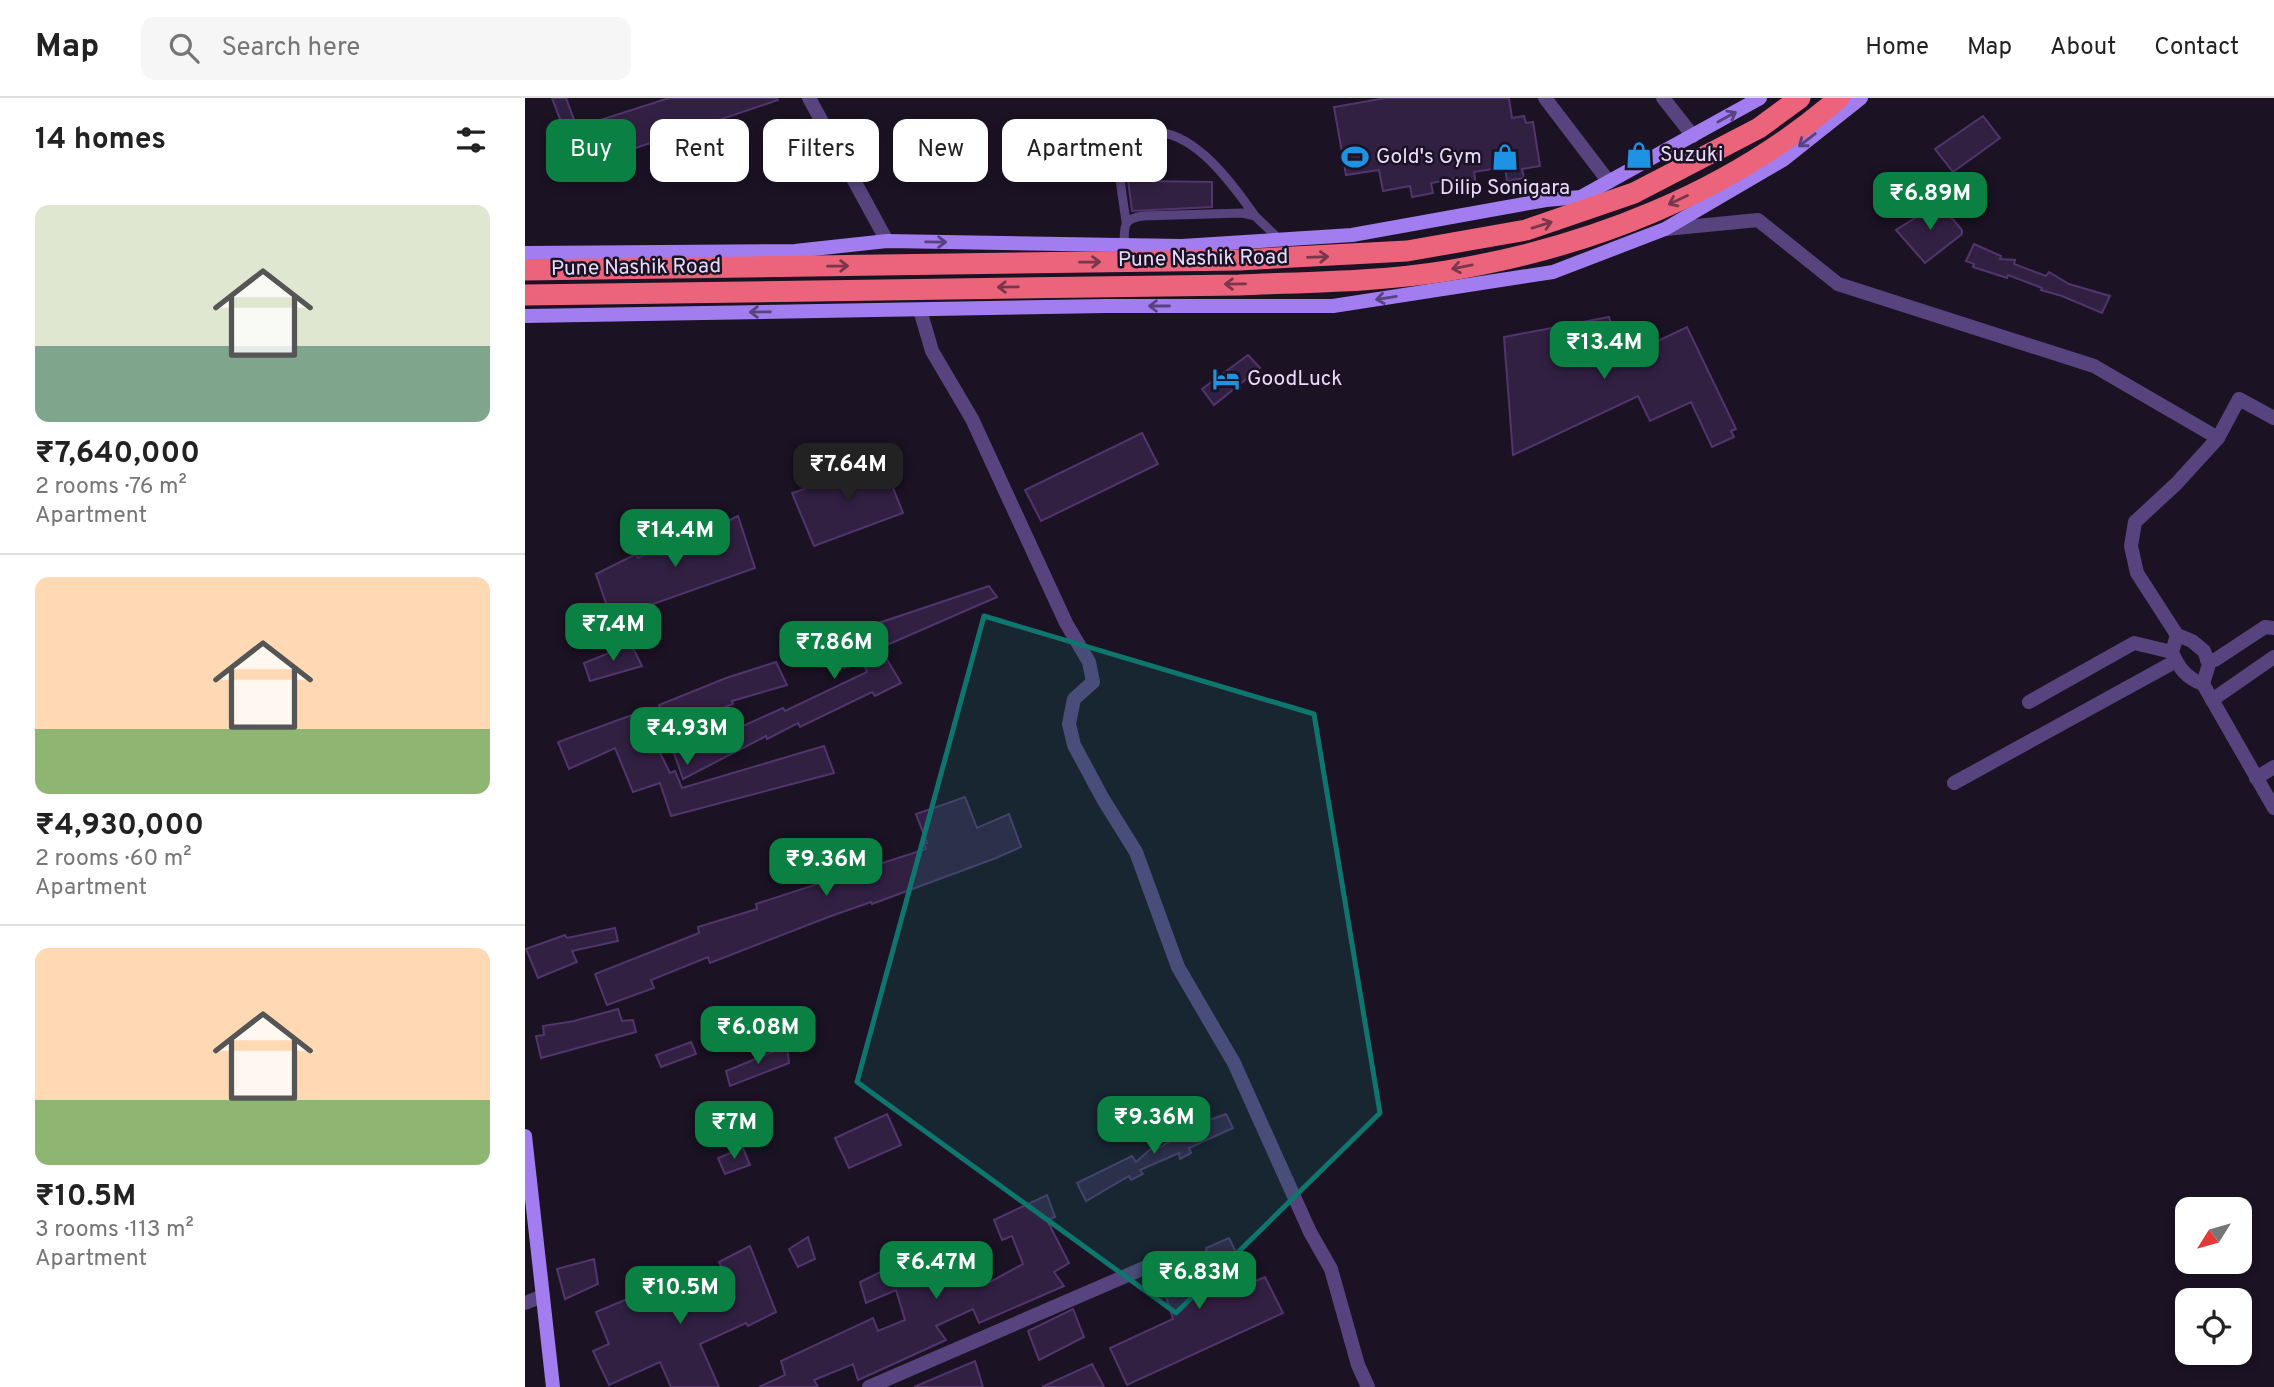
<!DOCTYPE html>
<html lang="en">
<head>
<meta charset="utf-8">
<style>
	body { margin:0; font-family:Overpass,sans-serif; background:#f6f6f6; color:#222; height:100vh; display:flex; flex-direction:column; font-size:26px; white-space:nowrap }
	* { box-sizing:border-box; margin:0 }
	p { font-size:23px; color:#767676 }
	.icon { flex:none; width:38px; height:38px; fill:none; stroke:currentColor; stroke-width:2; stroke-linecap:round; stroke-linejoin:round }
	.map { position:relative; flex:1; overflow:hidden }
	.side { display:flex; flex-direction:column; background:#fff; width:525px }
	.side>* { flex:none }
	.hud { position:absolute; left:21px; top:21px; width:665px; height:63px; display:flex; gap:14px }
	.needle { width:46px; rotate:233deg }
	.buttons { position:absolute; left:1650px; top:1099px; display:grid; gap:14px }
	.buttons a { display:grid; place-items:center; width:77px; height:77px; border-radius:14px; background:#fff; box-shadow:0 4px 10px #0003; font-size:35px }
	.price { position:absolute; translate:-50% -60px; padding:0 16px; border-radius:14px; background:#0b8043; color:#fff; font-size:23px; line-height:46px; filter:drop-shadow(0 2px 4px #0008) }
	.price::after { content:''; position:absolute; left:50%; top:42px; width:21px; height:16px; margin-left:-10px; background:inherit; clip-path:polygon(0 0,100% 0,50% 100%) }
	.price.selected { background:#222; color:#fff }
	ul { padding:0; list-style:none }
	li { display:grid; align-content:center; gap:14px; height:371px; padding:0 35px }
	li+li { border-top:2px solid #e0e0e0 }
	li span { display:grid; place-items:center; height:217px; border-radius:14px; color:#555 }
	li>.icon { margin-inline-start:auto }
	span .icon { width:126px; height:126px; fill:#fffc; stroke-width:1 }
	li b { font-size:30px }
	h2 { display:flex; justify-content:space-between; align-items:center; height:84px; padding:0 35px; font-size:30px }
	.chip { padding:0 24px; border-radius:14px; background:#fff; box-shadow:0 4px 10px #0003; font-size:24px; line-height:63px }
	.chip.selected { background:#0b8043; color:#fff }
	header { display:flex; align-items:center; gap:42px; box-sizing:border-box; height:98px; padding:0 35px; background:#fff; border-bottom:2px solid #e0e0e0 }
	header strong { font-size:33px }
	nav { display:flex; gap:38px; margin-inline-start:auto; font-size:24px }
	.search { width:490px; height:63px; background:#f6f6f6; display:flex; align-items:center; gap:18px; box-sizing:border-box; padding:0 24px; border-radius:14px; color:#767676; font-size:26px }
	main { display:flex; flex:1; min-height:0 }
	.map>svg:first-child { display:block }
	.building { fill:#322043; stroke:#51356c; stroke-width:2 }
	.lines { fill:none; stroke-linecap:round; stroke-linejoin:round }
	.lane { stroke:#57437e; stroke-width:9 }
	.street { stroke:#57437e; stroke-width:14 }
	.secondary { stroke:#a27def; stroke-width:14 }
	.highway { stroke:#ec647c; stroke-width:21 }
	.oneway { stroke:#58427f }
	.oneway2 { stroke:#79374c }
	.marked { fill:#0f766e; fill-opacity:0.2; stroke:#0f766e; stroke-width:5; stroke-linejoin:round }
	.labels { text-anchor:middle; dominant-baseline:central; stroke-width:5; stroke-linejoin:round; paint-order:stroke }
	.poi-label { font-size:21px; fill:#e8dafa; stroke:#1b1224; text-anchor:start }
	.street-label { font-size:21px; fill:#e8dafa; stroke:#1b1224 }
</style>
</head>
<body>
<header>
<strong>Map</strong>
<div class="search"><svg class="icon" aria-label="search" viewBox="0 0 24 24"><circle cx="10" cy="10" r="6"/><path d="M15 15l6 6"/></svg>Search here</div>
<nav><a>Home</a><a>Map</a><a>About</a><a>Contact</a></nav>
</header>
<main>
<section class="side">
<h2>14 homes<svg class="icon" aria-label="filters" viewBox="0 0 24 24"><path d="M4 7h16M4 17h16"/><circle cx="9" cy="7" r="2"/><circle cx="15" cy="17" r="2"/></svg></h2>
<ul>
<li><span style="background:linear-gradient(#dfe7d0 65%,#7fa58c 0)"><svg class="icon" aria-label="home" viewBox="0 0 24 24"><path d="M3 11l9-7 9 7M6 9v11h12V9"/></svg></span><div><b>₹7,640,000</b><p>2 rooms · 76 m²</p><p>Apartment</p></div></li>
<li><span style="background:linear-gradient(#ffd9b3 70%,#8fb573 0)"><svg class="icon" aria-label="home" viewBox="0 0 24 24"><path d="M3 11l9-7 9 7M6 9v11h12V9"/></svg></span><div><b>₹4,930,000</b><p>2 rooms · 60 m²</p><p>Apartment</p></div></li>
<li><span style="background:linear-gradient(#ffd9b3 70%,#8fb573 0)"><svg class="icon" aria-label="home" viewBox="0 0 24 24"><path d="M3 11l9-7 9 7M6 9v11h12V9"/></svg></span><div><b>₹10.5M</b><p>3 rooms · 113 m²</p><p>Apartment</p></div></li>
</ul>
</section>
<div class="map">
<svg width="1749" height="1289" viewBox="0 0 1749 1289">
	<rect width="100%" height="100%" fill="#1b1224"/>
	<g class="building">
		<polygon points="27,0 41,0 52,30 40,34"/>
		<polygon points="144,0 252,0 253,2 87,58 72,23"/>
		<polygon points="861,0 984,0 987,20 999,18 1001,25 1008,24 1015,68 997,71 999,80 982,83 980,69 949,74 951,87 936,90 935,80 906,85 908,95 887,99 885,88 858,93 854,72 821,77 809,9"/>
		<polygon points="1458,18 1475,40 1428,74 1410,51"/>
		<polygon points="616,44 619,83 687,84 687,109 607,113 602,75 602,57 605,49"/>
		<polygon points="1414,105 1437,132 1437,136 1400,165 1371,132"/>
		<polygon points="1449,146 1476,158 1475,161 1490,162 1489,166 1521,178 1524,174 1544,186 1585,198 1577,215 1537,198 1516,192 1517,190 1483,177 1482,180 1448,169 1449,166 1441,163"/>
		<polygon points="1084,219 1097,260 1162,229 1211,331 1206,333 1209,339 1187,349 1166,304 1125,323 1113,298 988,357 979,239"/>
		<polygon points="723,257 735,270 689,307 677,291"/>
		<polygon points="617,335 633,366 516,423 500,392"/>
		<polygon points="357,362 378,415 289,448 267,395 321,377 320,374"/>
		<polygon points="213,418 230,470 128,506 129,509 87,523 71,476 111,456 113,460 162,436 164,442"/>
		<polygon points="464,488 472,499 355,550 376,585 350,598 347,594 275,629 273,625 242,641 241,638 158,681 149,655 188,637 191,640 258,610 260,613 342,574 338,564 319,570 309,540"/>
		<polygon points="106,546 117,568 65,583 59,565"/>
		<polygon points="251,564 262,587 207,603 208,606 143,633 134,607 201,580"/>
		<polygon points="115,614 145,675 150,673 157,690 299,648 309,675 146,718 135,685 108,694 90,650 44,671 33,644"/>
		<polygon points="440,699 452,730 484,716 496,749 471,760 347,806 346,804 306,818 185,865 183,859 126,882 129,890 82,907 70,876 174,835 173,829 232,811 231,806 401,751 399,746 402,745 391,716"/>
		<polygon points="90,830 93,843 47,853 52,864 13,880 1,851 40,837 42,840"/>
		<polygon points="93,911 97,923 108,922 111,934 16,960 11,938 19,937 18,928 49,923"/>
		<polygon points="166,944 171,956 136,969 131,957"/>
		<polygon points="262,948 264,965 205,988 201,973"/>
		<polygon points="362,1016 376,1047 324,1070 310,1040"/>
		<polygon points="701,1016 708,1030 664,1050 666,1055 655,1061 654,1055 615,1072 618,1076 606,1082 604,1078 561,1103 552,1085 607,1058 611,1064 629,1048 630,1052 651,1040 648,1025 653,1024 659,1036 670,1029 670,1027"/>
		<polygon points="218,1050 225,1067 200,1076 193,1060"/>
		<polygon points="522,1097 530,1119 522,1122 544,1165 529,1174 539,1188 454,1225 448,1211 411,1228 421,1242 333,1282 328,1266 289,1282 293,1289 234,1289 260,1277 256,1263 348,1220 353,1233 380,1222 371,1192 341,1205 335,1184 418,1144 435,1184 462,1172 465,1184 498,1166 487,1138 477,1142 469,1122"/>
		<polygon points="283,1139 290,1161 273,1169 264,1151"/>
		<polygon points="704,1140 726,1185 740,1179 758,1215 602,1287 585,1250 648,1221 633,1174 652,1160 653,1162 682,1153 681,1150"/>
		<polygon points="225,1148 251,1214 223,1228 221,1225 175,1246 194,1289 146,1289 135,1264 84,1287 68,1253 84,1246 71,1214 152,1180 164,1211 206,1192 207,1189 194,1164"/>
		<polygon points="69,1161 73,1186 40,1201 32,1171"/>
		<polygon points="548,1211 559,1239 514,1262 503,1233"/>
		<polygon points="450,1263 458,1289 389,1289"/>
		<polygon points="567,1266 579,1289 517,1289"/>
	</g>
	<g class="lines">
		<g class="lane">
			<path d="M 601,124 C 599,105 590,66 597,49 C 599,42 607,39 614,37 C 661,20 706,84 730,118"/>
			<path d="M 599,148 C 600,129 596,121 618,118 L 717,115 L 730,118 L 754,141"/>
		</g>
		<g class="street">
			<polyline points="284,0 362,143"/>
			<polyline points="1020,0 1084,84"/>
			<polyline points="1138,0 1168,38"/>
			<polyline points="1141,131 1233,122 1313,186 1569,268 1693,340 1714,301 1749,320"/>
			<polyline points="395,212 407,253 447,321 541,525 564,564 568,584 549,601 544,626 549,647 578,701 611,754 653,869 709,965 785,1134 806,1171 833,1267 843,1289"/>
			<path d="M 1652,537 L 1647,554 C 1654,570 1661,580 1678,586 L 1749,710"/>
			<polyline points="1682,562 1690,562 1740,529 1749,530"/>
			<polyline points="1678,586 1684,566 1679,553 1667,543 1652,537 1612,475 1606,448 1610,424 1651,386 1693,340"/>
			<polyline points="1687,602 1749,559"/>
			<polyline points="1504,604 1609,545 1647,554"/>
			<polyline points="1731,680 1749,669"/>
			<polyline points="1429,685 1651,563"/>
			<polyline points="0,1205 18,1198"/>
			<polyline points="344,1289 633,1164"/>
		</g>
		<g class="secondary">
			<polyline points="0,155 270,153 362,143 657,148 827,137 1021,102 1056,99 1235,0"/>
			<polyline points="0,218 581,208 808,208 1028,174 1140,131 1258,62 1336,0"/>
			<polyline points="0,1038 28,1289"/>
		</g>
		<g class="highway">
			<polyline points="0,172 714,162 882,153 1001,132 1109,95 1234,30 1275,0"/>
			<path d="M 0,197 L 714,187 C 783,184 853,184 921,173 C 1062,150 1205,95 1314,0"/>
		</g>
	</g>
	<defs><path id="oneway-shaft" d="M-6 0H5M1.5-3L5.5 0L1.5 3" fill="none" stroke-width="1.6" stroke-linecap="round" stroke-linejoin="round" transform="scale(1.75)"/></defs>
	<g class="oneway">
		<use href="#oneway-shaft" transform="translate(1202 19) rotate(-29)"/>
		<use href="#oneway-shaft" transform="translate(1282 42) rotate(142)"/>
		<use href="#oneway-shaft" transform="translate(411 144) rotate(1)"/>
		<use href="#oneway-shaft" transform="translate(861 200) rotate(171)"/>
		<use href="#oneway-shaft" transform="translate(634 208) rotate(180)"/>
		<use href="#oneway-shaft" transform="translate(235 214) rotate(179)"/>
	</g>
	<g class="oneway2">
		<use href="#oneway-shaft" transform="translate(1153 102) rotate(155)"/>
		<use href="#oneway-shaft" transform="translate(1017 127) rotate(-17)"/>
		<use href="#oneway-shaft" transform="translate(793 159) rotate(-2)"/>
		<use href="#oneway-shaft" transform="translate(565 164) rotate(-1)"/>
		<use href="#oneway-shaft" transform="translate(313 168) rotate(-1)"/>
		<use href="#oneway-shaft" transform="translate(937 169) rotate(169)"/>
		<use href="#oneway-shaft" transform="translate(710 186) rotate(179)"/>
		<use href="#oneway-shaft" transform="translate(483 189) rotate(179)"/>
	</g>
	<path class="marked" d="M 459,518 L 789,616 L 855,1015 L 651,1215 L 332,984 Z"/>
	<defs>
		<symbol id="shop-bare" viewBox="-9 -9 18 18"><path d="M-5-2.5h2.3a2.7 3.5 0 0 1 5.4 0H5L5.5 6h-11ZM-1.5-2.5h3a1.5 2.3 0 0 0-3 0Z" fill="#1e93e3" stroke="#1b1224" stroke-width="2.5" paint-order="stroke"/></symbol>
		<symbol id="stadium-bare" viewBox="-9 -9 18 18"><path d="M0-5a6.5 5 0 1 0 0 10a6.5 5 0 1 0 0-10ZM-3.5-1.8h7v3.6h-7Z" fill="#1e93e3" stroke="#1b1224" stroke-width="2.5" paint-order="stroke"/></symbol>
		<symbol id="hotel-bare" viewBox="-9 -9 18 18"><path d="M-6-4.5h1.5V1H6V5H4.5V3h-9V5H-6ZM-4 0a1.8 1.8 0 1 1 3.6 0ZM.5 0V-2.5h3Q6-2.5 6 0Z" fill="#1e93e3" stroke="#1b1224" stroke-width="2.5" paint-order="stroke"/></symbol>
	</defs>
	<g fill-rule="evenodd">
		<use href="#shop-bare" x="1095" y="38" width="38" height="38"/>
		<use href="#stadium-bare" x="811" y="40" width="38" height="38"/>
		<use href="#shop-bare" x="961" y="40" width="38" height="38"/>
		<use href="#hotel-bare" x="682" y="262" width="38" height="38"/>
	</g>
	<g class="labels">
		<g class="poi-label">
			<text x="1135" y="57">Suzuki</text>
			<text x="851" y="59">Gold's Gym</text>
			<text x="980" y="90" text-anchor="middle">Dilip Sonigara</text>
			<text x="722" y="281">GoodLuck</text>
		</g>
		<g class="street-label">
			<text transform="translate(678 161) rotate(-1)">Pune Nashik Road</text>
			<text transform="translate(111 170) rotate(-1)">Pune Nashik Road</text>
		</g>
	</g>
</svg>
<div class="buttons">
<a><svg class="needle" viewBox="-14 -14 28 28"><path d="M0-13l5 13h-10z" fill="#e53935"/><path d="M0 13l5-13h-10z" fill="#767676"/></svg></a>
<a><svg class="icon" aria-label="locate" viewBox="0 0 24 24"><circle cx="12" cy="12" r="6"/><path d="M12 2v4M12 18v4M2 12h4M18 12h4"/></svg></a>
</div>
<b class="price" style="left:1405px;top:134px">₹6.89M</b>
<b class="price" style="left:1079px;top:283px">₹13.4M</b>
<b class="price selected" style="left:323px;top:405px">₹7.64M</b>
<b class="price" style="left:150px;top:471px">₹14.4M</b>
<b class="price" style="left:88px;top:565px">₹7.4M</b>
<b class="price" style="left:309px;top:583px">₹7.86M</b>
<b class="price" style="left:162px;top:669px">₹4.93M</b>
<b class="price" style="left:301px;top:800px">₹9.36M</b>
<b class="price" style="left:233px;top:968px">₹6.08M</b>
<b class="price" style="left:629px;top:1058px">₹9.36M</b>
<b class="price" style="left:209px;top:1063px">₹7M</b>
<b class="price" style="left:411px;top:1203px">₹6.47M</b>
<b class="price" style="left:674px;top:1213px">₹6.83M</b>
<b class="price" style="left:155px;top:1228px">₹10.5M</b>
<div class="hud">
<a class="chip selected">Buy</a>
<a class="chip">Rent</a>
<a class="chip">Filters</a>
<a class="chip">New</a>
<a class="chip">Apartment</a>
</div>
</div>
</main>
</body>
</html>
